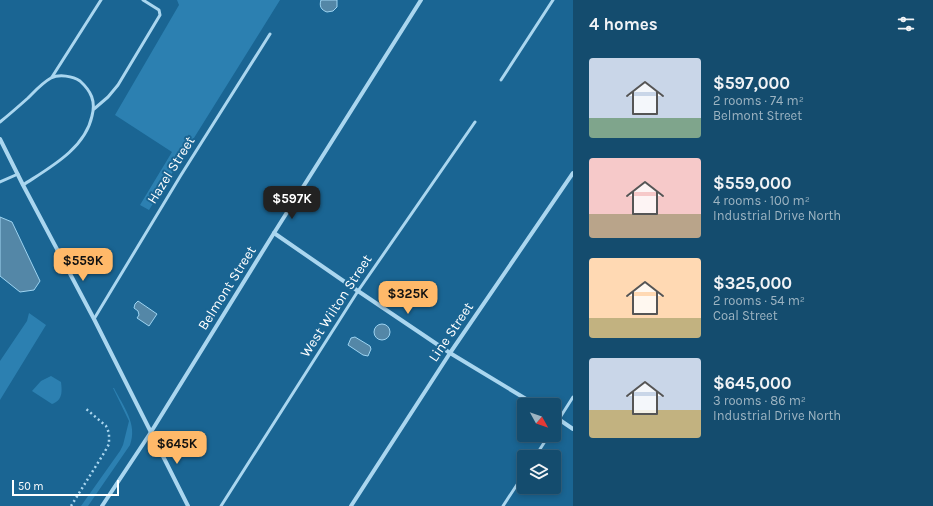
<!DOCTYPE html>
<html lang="en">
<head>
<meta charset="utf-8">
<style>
	body { margin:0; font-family:Karla,sans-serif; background:#1d5373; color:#f1f3f6; height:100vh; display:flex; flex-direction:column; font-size:15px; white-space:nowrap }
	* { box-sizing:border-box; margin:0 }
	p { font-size:13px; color:#9db4c2 }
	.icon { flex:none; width:22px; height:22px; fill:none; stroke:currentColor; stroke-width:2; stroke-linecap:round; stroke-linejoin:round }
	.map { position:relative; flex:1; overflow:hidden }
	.panel { display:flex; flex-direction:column; background:#144c6e; width:360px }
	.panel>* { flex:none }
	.needle { width:26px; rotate:130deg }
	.fabs { position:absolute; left:517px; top:398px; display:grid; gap:8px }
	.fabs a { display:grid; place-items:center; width:44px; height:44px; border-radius:4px; background:#144c6e; box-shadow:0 2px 6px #0003,0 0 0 1px #336381; font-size:20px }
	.scale { position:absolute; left:12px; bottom:10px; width:107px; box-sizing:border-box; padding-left:4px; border:2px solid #fff; border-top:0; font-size:11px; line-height:14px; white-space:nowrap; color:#fff; -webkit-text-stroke:3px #1a6593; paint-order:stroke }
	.price { position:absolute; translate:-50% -34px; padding:0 9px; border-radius:8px; background:#ffb969; color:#111; font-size:13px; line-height:26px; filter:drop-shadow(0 1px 2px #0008) }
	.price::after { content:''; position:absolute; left:50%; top:24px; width:12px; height:9px; margin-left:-6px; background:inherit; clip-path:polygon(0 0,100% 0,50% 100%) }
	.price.active { background:#222; color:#fff }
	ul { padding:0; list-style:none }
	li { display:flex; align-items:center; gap:12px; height:100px; padding:0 16px }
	li span { display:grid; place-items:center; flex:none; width:112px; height:80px; border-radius:4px; color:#555 }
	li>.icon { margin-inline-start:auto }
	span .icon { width:48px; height:48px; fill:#fffc; stroke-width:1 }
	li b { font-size:17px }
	h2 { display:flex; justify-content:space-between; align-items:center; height:48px; padding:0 16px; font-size:17px }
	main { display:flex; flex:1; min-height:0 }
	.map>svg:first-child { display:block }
	.green { fill:#2c80b1 }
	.water { fill:#5487a7; stroke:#9dd4f2 }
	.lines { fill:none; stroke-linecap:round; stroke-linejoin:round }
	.path { stroke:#aad6ef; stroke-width:2.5; stroke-dasharray:2 3; stroke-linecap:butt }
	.lane { stroke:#aad6ef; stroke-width:3 }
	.street { stroke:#aad6ef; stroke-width:4 }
	.labels { text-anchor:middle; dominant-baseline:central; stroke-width:4; stroke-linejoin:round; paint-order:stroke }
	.street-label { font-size:14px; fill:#fff; stroke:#1a6593 }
</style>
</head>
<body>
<main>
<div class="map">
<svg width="573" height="506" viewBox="0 0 573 506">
	<rect width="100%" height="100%" fill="#1a6593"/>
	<g class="green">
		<polygon points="177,0 280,0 149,210 140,205 172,152 115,115 179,5"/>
		<polygon points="29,313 46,325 0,400 0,361 27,321"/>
		<path d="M 51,376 L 61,382 C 62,391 63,400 52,404 L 32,391 L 41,381 Z"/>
		<path d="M 113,388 L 114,388 C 123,406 138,424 130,445 L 88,506 L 81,506 L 120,451 L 123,445 L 129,421 Z"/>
	</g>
	<g class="water">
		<path d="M 321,0 L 337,0 L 337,7 L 333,11 L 327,12 C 321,10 319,6 321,0 Z"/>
		<polygon points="0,217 12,222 40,281 34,290 20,292 0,276"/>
		<polygon points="138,301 157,314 149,326 137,318 139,315 138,311 134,308 135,304"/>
		<circle cx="382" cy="332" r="8"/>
		<polygon points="355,337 370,346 371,349 368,356 363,355 348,345 351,338"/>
	</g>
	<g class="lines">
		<polyline class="path" points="71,506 104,453 109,444 109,433 106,426 85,408"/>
		<g class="lane">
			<polyline points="52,77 101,0"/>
			<polyline points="501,80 553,0"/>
			<polyline points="94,109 108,97 118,85 160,15 159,10 143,0"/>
			<path d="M 0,122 C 10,114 19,106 28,98 C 35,91 42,83 51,78 C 59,74 73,76 80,81 C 91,91 96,101 92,116 C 85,149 49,168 23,185"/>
			<polyline points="0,182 18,174"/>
			<polyline points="94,319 181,175 270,34"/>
			<polyline points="554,427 573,397"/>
			<polyline points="535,457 549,435"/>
			<polyline points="221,506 358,291 475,122"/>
			<polyline points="503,506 524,474"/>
		</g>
		<g class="street">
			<polyline points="0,139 23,185 94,319 188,506"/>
			<polyline points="274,233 358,291 450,353 536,405"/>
			<polyline points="554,416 573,429"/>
			<polyline points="102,506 151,432 274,233 421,0"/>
			<polyline points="351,506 450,353 573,173"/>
		</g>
	</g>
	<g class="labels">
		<g class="street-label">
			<text transform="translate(171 170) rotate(-58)">Hazel Street</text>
			<text transform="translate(227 288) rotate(-58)">Belmont Street</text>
			<text transform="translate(336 306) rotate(-57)">West Wilton Street</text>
			<text transform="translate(451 332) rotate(-56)">Line Street</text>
		</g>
	</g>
</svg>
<div class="fabs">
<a><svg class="needle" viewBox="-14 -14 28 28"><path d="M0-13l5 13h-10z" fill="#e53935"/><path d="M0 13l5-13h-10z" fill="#9db4c2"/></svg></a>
<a><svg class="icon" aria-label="layers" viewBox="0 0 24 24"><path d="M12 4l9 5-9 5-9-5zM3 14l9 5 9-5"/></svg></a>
</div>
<div class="scale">50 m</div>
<b class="price active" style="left:292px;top:220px">$597K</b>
<b class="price" style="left:83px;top:282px">$559K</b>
<b class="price" style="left:408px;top:315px">$325K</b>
<b class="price" style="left:177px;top:465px">$645K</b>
</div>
<section class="panel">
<h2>4 homes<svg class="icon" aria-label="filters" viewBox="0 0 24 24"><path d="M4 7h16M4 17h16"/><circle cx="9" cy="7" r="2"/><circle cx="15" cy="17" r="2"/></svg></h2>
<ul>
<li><span style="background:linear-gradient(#c9d6e8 75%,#7fa58c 0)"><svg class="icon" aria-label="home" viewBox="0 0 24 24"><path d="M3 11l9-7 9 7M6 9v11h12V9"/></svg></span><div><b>$597,000</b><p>2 rooms · 74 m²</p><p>Belmont Street</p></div></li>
<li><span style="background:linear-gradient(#f6c9c9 70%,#b9a48a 0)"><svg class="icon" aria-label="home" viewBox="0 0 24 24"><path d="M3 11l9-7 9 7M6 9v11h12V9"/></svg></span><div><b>$559,000</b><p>4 rooms · 100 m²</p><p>Industrial Drive North</p></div></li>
<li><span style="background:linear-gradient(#ffd9b3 75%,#c2b280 0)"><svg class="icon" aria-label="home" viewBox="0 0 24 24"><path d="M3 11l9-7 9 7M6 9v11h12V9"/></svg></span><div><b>$325,000</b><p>2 rooms · 54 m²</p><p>Coal Street</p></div></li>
<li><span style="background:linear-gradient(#c9d6e8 65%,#c2b280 0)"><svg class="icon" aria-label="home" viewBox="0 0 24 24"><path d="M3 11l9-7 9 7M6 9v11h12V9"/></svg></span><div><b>$645,000</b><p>3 rooms · 86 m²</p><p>Industrial Drive North</p></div></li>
</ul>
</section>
</main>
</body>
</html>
